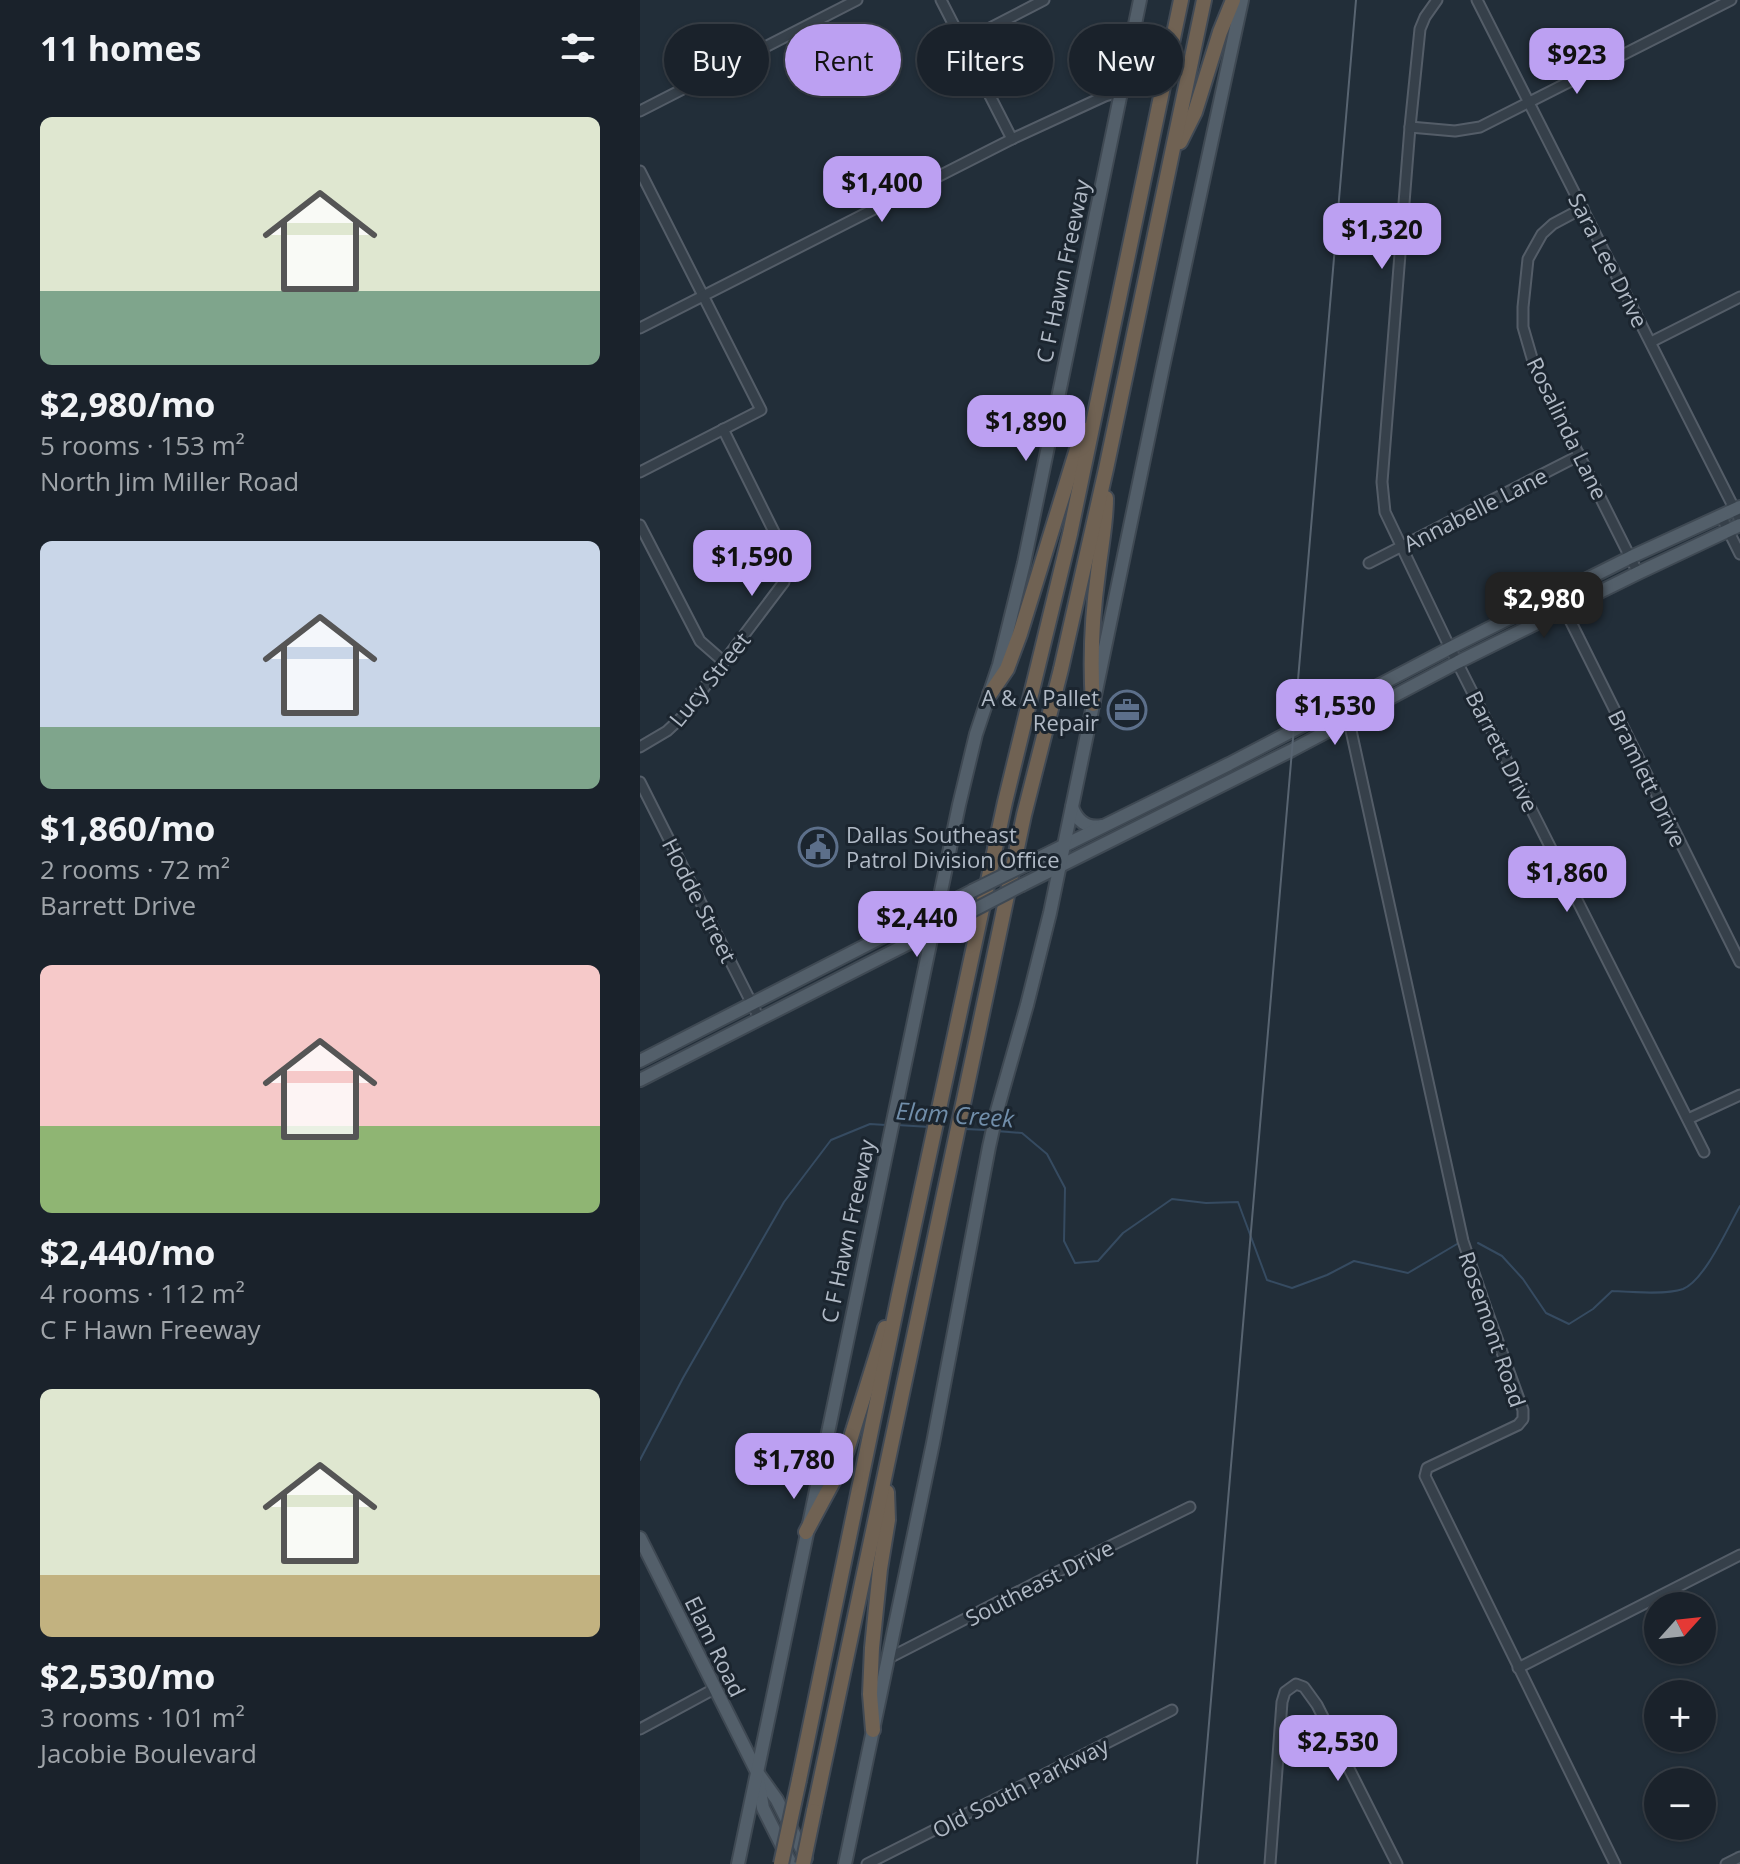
<!DOCTYPE html>
<html lang="en">
<head>
<meta charset="utf-8">
<style>
	body { margin:0; font-family:"Open Sans",sans-serif; background:#272f37; color:#f1f3f6; height:100vh; display:flex; flex-direction:column; font-size:30px; white-space:nowrap }
	* { box-sizing:border-box; margin:0 }
	p { font-size:26px; color:#9fa4a9 }
	.icon { flex:none; width:44px; height:44px; fill:none; stroke:currentColor; stroke-width:2; stroke-linecap:round; stroke-linejoin:round }
	.map { position:relative; flex:1; overflow:hidden }
	.panel { display:flex; flex-direction:column; background:#1a222b; width:640px }
	.panel>* { flex:none }
	.top-card { position:absolute; left:24px; top:24px; width:760px; height:72px; display:flex; gap:16px }
	.needle { width:52px; rotate:63deg }
	.buttons { position:absolute; left:1004px; top:1592px; display:grid; gap:16px }
	.buttons a { display:grid; place-items:center; width:72px; height:72px; border-radius:50%; background:#1a222b; box-shadow:0 2px 6px #0004,0 0 0 2px #383f47; font-size:40px }
	.price { position:absolute; translate:-50% -68px; padding:0 18px; border-radius:16px; background:#bca0f2; color:#111; font-size:26px; line-height:52px; filter:drop-shadow(0 2px 4px #0008) }
	.price::after { content:''; position:absolute; left:50%; top:48px; width:24px; height:18px; margin-left:-12px; background:inherit; clip-path:polygon(0 0,100% 0,50% 100%) }
	.price.on { background:#222; color:#fff }
	ul { padding:0; list-style:none }
	li { display:grid; align-content:center; gap:16px; height:424px; padding:0 40px }
	li span { display:grid; place-items:center; height:248px; border-radius:12px; color:#555 }
	li>.icon { margin-inline-start:auto }
	span .icon { width:144px; height:144px; fill:#fffc; stroke-width:1 }
	li b { font-size:34px }
	h2 { display:flex; justify-content:space-between; align-items:center; height:96px; padding:0 40px; font-size:34px }
	.pill { padding:0 28px; border-radius:36px; background:#1a222b; box-shadow:0 2px 6px #0004,0 0 0 2px #383f47; font-size:28px; line-height:72px }
	.pill.on { background:#bca0f2; color:#111 }
	main { display:flex; flex:1; min-height:0 }
	.map>svg:first-child { display:block }
	.lines { fill:none; stroke-linecap:round; stroke-linejoin:round }
	.stream { stroke:#364b61; stroke-width:2 }
	.minor-casing { stroke:#545d68; stroke-width:13 }
	.major-casing { stroke:#3f4953; stroke-width:16 }
	.highway-casing { stroke:#414a55; stroke-width:18 }
	.minor { stroke:#36404a; stroke-width:9 }
	.major { stroke:#535f6a; stroke-width:12 }
	.highway { stroke:#706253; stroke-width:14 }
	.tram { stroke:#586471; stroke-width:2 }
	.major-bridge-casing { stroke:#3f4953; stroke-width:16; stroke-linecap:butt }
	.highway-bridge-casing { stroke:#414a55; stroke-width:18; stroke-linecap:butt }
	.major-bridge { stroke:#535f6a; stroke-width:12 }
	.highway-bridge { stroke:#706253; stroke-width:14 }
	.labels { text-anchor:middle; dominant-baseline:central; stroke-width:6; stroke-linejoin:round; paint-order:stroke }
	.street-label { font-size:22px; fill:#b1bac6; stroke:#1b252f }
	.poi-label { font-size:22px; fill:#b1bac6; stroke:#1b252f; text-anchor:end }
	.water-label { font-size:24px; font-style:italic; fill:#718eaa; stroke:#1b252f }
</style>
</head>
<body>
<main>
<section class="panel">
<h2>11 homes<svg class="icon" aria-label="filters" viewBox="0 0 24 24"><path d="M4 7h16M4 17h16"/><circle cx="9" cy="7" r="2"/><circle cx="15" cy="17" r="2"/></svg></h2>
<ul>
<li><span style="background:linear-gradient(#dfe7d0 70%,#7fa58c 0)"><svg class="icon" aria-label="home" viewBox="0 0 24 24"><path d="M3 11l9-7 9 7M6 9v11h12V9"/></svg></span><div><b>$2,980/mo</b><p>5 rooms · 153 m²</p><p>North Jim Miller Road</p></div></li>
<li><span style="background:linear-gradient(#c9d6e8 75%,#7fa58c 0)"><svg class="icon" aria-label="home" viewBox="0 0 24 24"><path d="M3 11l9-7 9 7M6 9v11h12V9"/></svg></span><div><b>$1,860/mo</b><p>2 rooms · 72 m²</p><p>Barrett Drive</p></div></li>
<li><span style="background:linear-gradient(#f6c9c9 65%,#8fb573 0)"><svg class="icon" aria-label="home" viewBox="0 0 24 24"><path d="M3 11l9-7 9 7M6 9v11h12V9"/></svg></span><div><b>$2,440/mo</b><p>4 rooms · 112 m²</p><p>C F Hawn Freeway</p></div></li>
<li><span style="background:linear-gradient(#dfe7d0 75%,#c2b280 0)"><svg class="icon" aria-label="home" viewBox="0 0 24 24"><path d="M3 11l9-7 9 7M6 9v11h12V9"/></svg></span><div><b>$2,530/mo</b><p>3 rooms · 101 m²</p><p>Jacobie Boulevard</p></div></li>
</ul>
</section>
<div class="map">
<svg width="1100" height="1864" viewBox="0 0 1100 1864">
	<rect width="100%" height="100%" fill="#222e39"/>
	<g class="lines">
		<g class="stream">
			<polyline points="257,1125 290,1127"/>
			<polyline points="325,1129 346,1130"/>
			<polyline points="356,1131 382,1133 407,1154 425,1188 424,1241 435,1263 458,1261 483,1233 532,1199 566,1203 598,1202 627,1280 652,1288 687,1275 714,1261 768,1273 817,1244"/>
			<path d="M 838,1243 L 862,1256 L 883,1279 L 906,1313 L 929,1324 L 953,1309 L 972,1291 C 990,1292 1027,1295 1043,1289 C 1065,1280 1088,1227 1100,1206"/>
			<polyline points="0,1460 43,1378 144,1202 191,1140 230,1124 246,1125"/>
		</g>
		<defs>
			<g id="minor">
				<polyline points="301,0 372,139"/>
				<polyline points="797,0 785,17 780,29 770,127 742,482 745,512 810,648 1064,1152"/>
				<polyline points="837,0 1100,520"/>
				<polyline points="323,42 404,0"/>
				<polyline points="0,111 217,0"/>
				<polyline points="770,127 815,131 840,127 1091,0"/>
				<polyline points="0,171 121,410 0,472"/>
				<polyline points="943,208 913,224 902,234 888,259 883,307 883,327 894,365 998,573"/>
				<polyline points="0,328 372,139 465,96 472,94 481,96"/>
				<polyline points="1011,342 1100,297"/>
				<polyline points="1081,516 1100,554"/>
				<polyline points="0,525 60,641 84,662"/>
				<polyline points="729,563 940,455"/>
				<polyline points="917,594 1100,962"/>
				<polyline points="705,703 823,1241 847,1311 883,1410 883,1419 878,1425 787,1468 785,1476 975,1864"/>
				<polyline points="0,747 27,731 42,717 144,582 147,561 142,548 83,429"/>
				<polyline points="0,782 119,1018"/>
				<polyline points="1048,1119 1100,1095"/>
				<polyline points="249,1658 413,1574 550,1507"/>
				<polyline points="878,1668 1100,1555"/>
				<polyline points="0,1729 74,1689"/>
				<polyline points="640,1737 690,1731"/>
				<polyline points="227,1864 532,1710"/>
				<polyline points="630,1864 642,1702 645,1692 656,1684 664,1687 677,1705 757,1864"/>
				<polyline points="1086,1864 1100,1857"/>
			</g>
			<g id="major">
				<path d="M 432,807 C 437,821 447,829 462,826"/>
				<polyline points="387,864 589,764 810,648 991,557 1100,507"/>
				<polyline points="382,885 652,750 818,662 998,573 1100,525"/>
				<polyline points="0,1061 332,891"/>
				<polyline points="0,1080 328,913"/>
				<polyline points="0,1538 117,1772 137,1800 166,1858"/>
				<polyline points="118,1779 123,1808 151,1864"/>
				<polyline points="98,1864 319,805 336,734 359,665 384,563 500,0"/>
				<polyline points="205,1864 293,1443 349,1147 357,1111 387,1005 410,913 523,367 602,0"/>
			</g>
			<g id="highway">
				<polyline points="540,142 555,112 580,32 593,0"/>
				<polyline points="350,694 367,669 380,634 441,436 445,430"/>
				<path d="M 453,704 C 450,660 452,617 458,573 C 461,547 466,523 466,498"/>
				<polyline points="166,1532 195,1478 207,1450 245,1328"/>
				<polyline points="233,1730 230,1694 232,1648 240,1569 248,1520 247,1492"/>
				<polyline points="159,1780 259,1295 365,802 430,534 541,0"/>
				<polyline points="174,1811 384,815 421,669 466,469 564,0"/>
			</g>
		</defs>
		<use href="#minor" class="minor-casing"/>
		<use href="#major" class="major-casing"/>
		<use href="#highway" class="highway-casing"/>
		<use href="#minor" class="minor"/>
		<use href="#major" class="major"/>
		<use href="#highway" class="highway"/>
		<polyline class="tram" points="557,1864 716,0"/>
		<defs>
			<g id="major-bridge">
				<polyline points="332,891 387,864"/>
				<polyline points="328,913 382,885"/>
			</g>
			<g id="highway-bridge">
				<polyline points="141,1864 159,1780"/>
				<polyline points="163,1864 174,1811"/>
			</g>
		</defs>
		<use href="#major-bridge" class="major-bridge-casing"/>
		<use href="#highway-bridge" class="highway-bridge-casing"/>
		<use href="#major-bridge" class="major-bridge"/>
		<use href="#highway-bridge" class="highway-bridge"/>
	</g>
	<defs>
		<symbol id="office-ring" viewBox="-11 -11 22 22"><circle r="9.5" fill="#1b252f" stroke="#5c6f8a" stroke-width="1.5"/><path d="M-6-3h4V-5.5h4V-3h4V5H-6ZM-1-4.5V-3h2v-1.5ZM-6 0V1H6V0Z" fill="#5c6f8a"/></symbol>
		<symbol id="civic-ring" viewBox="-11 -11 22 22"><circle r="9.5" fill="#1b252f" stroke="#5c6f8a" stroke-width="1.5"/><path d="M-.6-6.5H3V-4.5H.6V-3L4-1V1h2V6H-6V1h2V-1L-.6-3ZM-1.2 2.5V6h2.4V2.5Z" fill="#5c6f8a"/></symbol>
	</defs>
	<g fill-rule="evenodd">
		<use href="#office-ring" x="465" y="688" width="44" height="44"/>
		<use href="#civic-ring" x="156" y="825" width="44" height="44"/>
	</g>
	<g class="labels">
		<g class="street-label">
			<text transform="translate(969 260) rotate(63)">Sara Lee Drive</text>
			<text transform="translate(422 271) rotate(-78)">C F Hawn Freeway</text>
			<text transform="translate(928 428) rotate(64)">Rosalinda Lane</text>
			<text transform="translate(835 509) rotate(-27)">Annabelle Lane</text>
			<text transform="translate(69 679) rotate(-51)">Lucy Street</text>
			<text transform="translate(863 751) rotate(63)">Barrett Drive</text>
			<text transform="translate(1008 778) rotate(64)">Bramlett Drive</text>
			<text transform="translate(60 900) rotate(63)">Hodde Street</text>
			<text transform="translate(207 1231) rotate(-78)">C F Hawn Freeway</text>
			<text transform="translate(853 1329) rotate(71)">Rosemont Road</text>
			<text transform="translate(399 1582) rotate(-27)">Southeast Drive</text>
			<text transform="translate(76 1646) rotate(64)">Elam Road</text>
			<text transform="translate(380 1787) rotate(-27)">Old South Parkway</text>
		</g>
		<g class="poi-label">
			<text x="459" y="697">A &amp; A Pallet<tspan x="459" dy="25">Repair</tspan></text>
			<text x="206" y="834" text-anchor="start">Dallas Southeast<tspan x="206" dy="25">Patrol Division Office</tspan></text>
		</g>
		<g class="water-label">
			<text transform="translate(315 1114) rotate(4)">Elam Creek</text>
		</g>
	</g>
</svg>
<div class="buttons">
<a><svg class="needle" viewBox="-14 -14 28 28"><path d="M0-13l5 13h-10z" fill="#e53935"/><path d="M0 13l5-13h-10z" fill="#9fa4a9"/></svg></a>
<a>+</a>
<a>−</a>
</div>
<b class="price" style="left:937px;top:96px">$923</b>
<b class="price" style="left:242px;top:224px">$1,400</b>
<b class="price" style="left:742px;top:271px">$1,320</b>
<b class="price" style="left:386px;top:463px">$1,890</b>
<b class="price" style="left:112px;top:598px">$1,590</b>
<b class="price on" style="left:904px;top:640px">$2,980</b>
<b class="price" style="left:695px;top:747px">$1,530</b>
<b class="price" style="left:927px;top:914px">$1,860</b>
<b class="price" style="left:277px;top:959px">$2,440</b>
<b class="price" style="left:154px;top:1501px">$1,780</b>
<b class="price" style="left:698px;top:1783px">$2,530</b>
<div class="top-card">
<a class="pill">Buy</a>
<a class="pill on">Rent</a>
<a class="pill">Filters</a>
<a class="pill">New</a>
</div>
</div>
</main>
</body>
</html>
